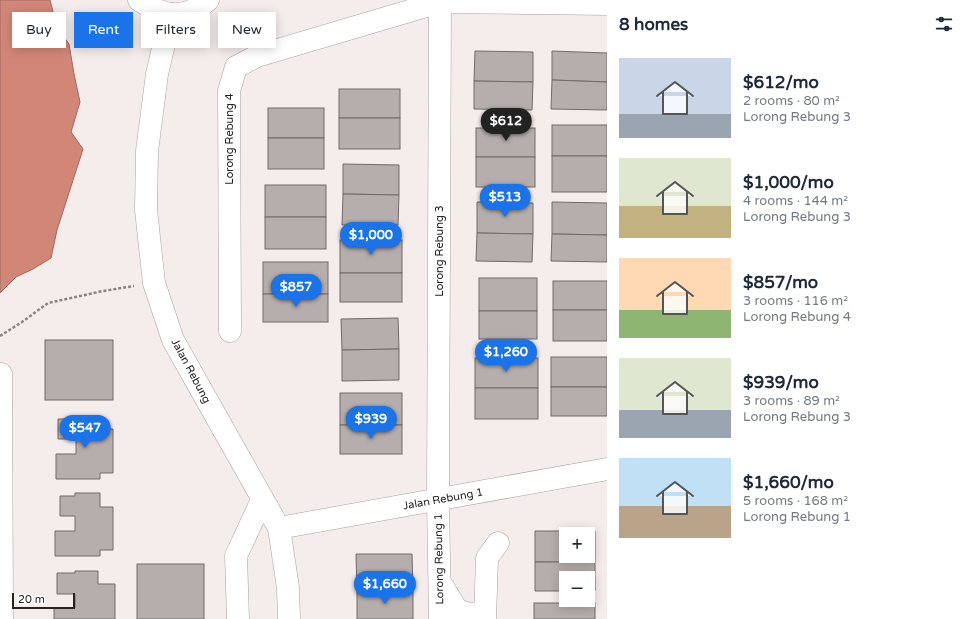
<!DOCTYPE html>
<html lang="en">
<head>
<meta charset="utf-8">
<style>
	body { margin:0; font-family:"Varela Round",sans-serif; background:#f2f2f3; color:#1f2937; height:100vh; display:flex; flex-direction:column; font-size:15px; white-space:nowrap }
	* { box-sizing:border-box; margin:0 }
	p { font-size:13px; color:#747a83 }
	.icon { flex:none; width:22px; height:22px; fill:none; stroke:currentColor; stroke-width:2; stroke-linecap:round; stroke-linejoin:round }
	.map { position:relative; flex:1; overflow:hidden }
	.side { display:flex; flex-direction:column; background:#fff; width:360px }
	.side>* { flex:none }
	.guide { position:absolute; left:12px; top:12px; width:380px; height:36px; display:flex; gap:8px }
	.tools { position:absolute; left:559px; top:527px; display:grid; gap:8px }
	.tools a { display:grid; place-items:center; width:36px; height:36px; border-radius:0px; background:#fff; box-shadow:0 2px 10px #0003; font-size:20px }
	.scale { position:absolute; left:12px; bottom:10px; width:63px; box-sizing:border-box; padding-left:4px; border:2px solid #262323; border-top:0; font-size:11px; line-height:14px; white-space:nowrap; color:#262323; -webkit-text-stroke:3px #fff; paint-order:stroke }
	.price { position:absolute; translate:-50% -34px; padding:0 9px; border-radius:14px; background:#1a73e8; color:#fff; font-size:13px; line-height:26px; filter:drop-shadow(0 1px 2px #0008) }
	.price::after { content:''; position:absolute; left:50%; top:24px; width:12px; height:9px; margin-left:-6px; background:inherit; clip-path:polygon(0 0,100% 0,50% 100%) }
	.price.active { background:#222; color:#fff }
	ul { padding:0; list-style:none }
	li { display:flex; align-items:center; gap:12px; height:100px; padding:0 12px }
	li span { display:grid; place-items:center; flex:none; width:112px; height:80px; border-radius:0px; color:#555 }
	li>.icon { margin-inline-start:auto }
	span .icon { width:48px; height:48px; fill:#fffc; stroke-width:1 }
	li b { font-size:17px }
	h2 { display:flex; justify-content:space-between; align-items:center; height:48px; padding:0 12px; font-size:17px }
	.pill { padding:0 14px; border-radius:0px; background:#fff; box-shadow:0 2px 10px #0003; font-size:14px; line-height:36px }
	.pill.active { background:#1a73e8; color:#fff }
	main { display:flex; flex:1; min-height:0 }
	.map>svg:first-child { display:block }
	.water { fill:#d28678; stroke:#9e685e }
	.building { fill:#b5aeac; stroke:#716a69; fill-rule:evenodd }
	.lines { fill:none; stroke-linecap:round; stroke-linejoin:round }
	.minor-casing { stroke:#a9a2a1; stroke-width:23 }
	.path { stroke:#898483; stroke-width:2.5; stroke-dasharray:3 2; stroke-linecap:butt }
	.minor { stroke:#fff; stroke-width:22 }
	.labels { text-anchor:middle; dominant-baseline:central; stroke-width:3; stroke-linejoin:round; paint-order:stroke }
	.street-label { font-size:11px; fill:#262323; stroke:#fff }
</style>
</head>
<body>
<main>
<div class="map">
<svg width="607" height="619" viewBox="0 0 607 619">
	<rect width="100%" height="100%" fill="#f5edec"/>
	<polygon class="water" points="0,0 50,0 57,27 69,44 74,74 80,102 71,132 83,149 57,230 51,258 33,269 16,277 0,293"/>
	<g class="building">
		<polygon points="475,51 533,52 533,82 474,81"/>
		<polygon points="552,51 607,53 607,82 552,80"/>
		<polygon points="552,80 607,82 607,110 551,109"/>
		<polygon points="474,81 533,82 532,110 474,109"/>
		<rect x="339" y="89" width="61" height="29"/>
		<rect x="268" y="108" width="56" height="30"/>
		<rect x="339" y="118" width="61" height="31"/>
		<rect x="552" y="125" width="55" height="31"/>
		<rect x="476" y="128" width="59" height="29"/>
		<rect x="268" y="138" width="56" height="31"/>
		<rect x="552" y="156" width="55" height="36"/>
		<rect x="476" y="157" width="59" height="30"/>
		<polygon points="343,164 399,165 399,195 343,194"/>
		<rect x="265" y="185" width="61" height="32"/>
		<polygon points="343,194 399,195 398,225 342,225"/>
		<polygon points="477,202 533,203 533,234 477,233"/>
		<polygon points="552,202 607,203 607,235 552,234"/>
		<rect x="265" y="217" width="61" height="32"/>
		<polygon points="477,233 533,234 532,262 476,261"/>
		<polygon points="552,234 607,235 607,262 551,261"/>
		<rect x="340" y="240" width="62" height="33"/>
		<rect x="263" y="262" width="65" height="32"/>
		<rect x="340" y="273" width="62" height="29"/>
		<rect x="479" y="278" width="58" height="33"/>
		<rect x="553" y="281" width="54" height="29"/>
		<rect x="263" y="294" width="65" height="28"/>
		<rect x="553" y="310" width="54" height="31"/>
		<rect x="479" y="311" width="58" height="28"/>
		<polygon points="398,318 399,349 342,350 341,319"/>
		<rect x="45" y="340" width="68" height="60"/>
		<polygon points="399,349 399,380 342,381 342,350"/>
		<rect x="551" y="357" width="56" height="30"/>
		<rect x="475" y="358" width="63" height="30"/>
		<rect x="551" y="387" width="56" height="29"/>
		<rect x="475" y="388" width="63" height="31"/>
		<rect x="340" y="393" width="62" height="32"/>
		<polygon points="76,416 100,416 100,429 113,429 113,473 100,473 100,479 56,479 56,454 76,454 76,439 58,439 58,419 76,419"/>
		<rect x="340" y="425" width="62" height="29"/>
		<polygon points="75,493 100,493 100,507 113,507 113,550 100,550 100,556 55,556 55,531 75,531 75,516 60,516 60,496 75,496"/>
		<path d="M 535,531 L 595,531 L 595,562 L 535,562 ZM 566,534 L 588,534 L 588,556 L 566,556 Z"/>
		<polygon points="356,554 412,554 413,591 357,591"/>
		<polygon points="535,562 595,562 595,591 588,591 588,578 566,578 566,591 535,591"/>
		<rect x="137" y="564" width="67" height="55"/>
		<polygon points="75,571 98,571 98,584 115,584 115,619 54,619 54,608 75,608 75,594 57,594 57,573 75,573"/>
		<rect x="357" y="591" width="56" height="28"/>
		<rect x="534" y="603" width="61" height="16"/>
	</g>
	<g class="lines">
		<defs>
			<g id="minor">
				<path d="M 139,0 C 164,17 184,21 208,0"/>
				<polyline points="440,2 438,500 440,619"/>
				<polyline points="171,14 157,74 147,151 146,210 154,283 173,340 279,528 288,588 289,619"/>
				<polyline points="230,331 229,91 236,67 257,56 440,2 607,4"/>
				<polyline points="1,374 2,619"/>
				<polyline points="279,528 607,469"/>
				<polyline points="440,582 457,610 472,615 485,610"/>
				<polyline points="238,619 236,556 262,500"/>
				<polyline points="485,619 487,558 498,543"/>
			</g>
		</defs>
		<use href="#minor" class="minor-casing"/>
		<polyline class="path" points="0,336 22,322 48,303 103,291 134,286"/>
		<use href="#minor" class="minor"/>
	</g>
	<g class="labels">
		<g class="street-label">
			<text transform="translate(229 139) rotate(-90)">Lorong Rebung 4</text>
			<text transform="translate(439 251) rotate(-90)">Lorong Rebung 3</text>
			<text transform="translate(191 371) rotate(62)">Jalan Rebung</text>
			<text transform="translate(443 499) rotate(-10)">Jalan Rebung 1</text>
			<text transform="translate(439 559) rotate(-91)">Lorong Rebung 1</text>
		</g>
	</g>
</svg>
<div class="tools">
<a>+</a>
<a>−</a>
</div>
<div class="scale">20 m</div>
<b class="price active" style="left:506px;top:142px">$612</b>
<b class="price" style="left:505px;top:218px">$513</b>
<b class="price" style="left:371px;top:256px">$1,000</b>
<b class="price" style="left:296px;top:308px">$857</b>
<b class="price" style="left:506px;top:373px">$1,260</b>
<b class="price" style="left:371px;top:440px">$939</b>
<b class="price" style="left:85px;top:449px">$547</b>
<b class="price" style="left:385px;top:605px">$1,660</b>
<div class="guide">
<a class="pill">Buy</a>
<a class="pill active">Rent</a>
<a class="pill">Filters</a>
<a class="pill">New</a>
</div>
</div>
<section class="side">
<h2>8 homes<svg class="icon" aria-label="filters" viewBox="0 0 24 24"><path d="M4 7h16M4 17h16"/><circle cx="9" cy="7" r="2"/><circle cx="15" cy="17" r="2"/></svg></h2>
<ul>
<li><span style="background:linear-gradient(#c9d6e8 70%,#9aa5b1 0)"><svg class="icon" aria-label="home" viewBox="0 0 24 24"><path d="M3 11l9-7 9 7M6 9v11h12V9"/></svg></span><div><b>$612/mo</b><p>2 rooms · 80 m²</p><p>Lorong Rebung 3</p></div></li>
<li><span style="background:linear-gradient(#dfe7d0 60%,#c2b280 0)"><svg class="icon" aria-label="home" viewBox="0 0 24 24"><path d="M3 11l9-7 9 7M6 9v11h12V9"/></svg></span><div><b>$1,000/mo</b><p>4 rooms · 144 m²</p><p>Lorong Rebung 3</p></div></li>
<li><span style="background:linear-gradient(#ffd9b3 65%,#8fb573 0)"><svg class="icon" aria-label="home" viewBox="0 0 24 24"><path d="M3 11l9-7 9 7M6 9v11h12V9"/></svg></span><div><b>$857/mo</b><p>3 rooms · 116 m²</p><p>Lorong Rebung 4</p></div></li>
<li><span style="background:linear-gradient(#dfe7d0 65%,#9aa5b1 0)"><svg class="icon" aria-label="home" viewBox="0 0 24 24"><path d="M3 11l9-7 9 7M6 9v11h12V9"/></svg></span><div><b>$939/mo</b><p>3 rooms · 89 m²</p><p>Lorong Rebung 3</p></div></li>
<li><span style="background:linear-gradient(#bfe0f5 60%,#b9a48a 0)"><svg class="icon" aria-label="home" viewBox="0 0 24 24"><path d="M3 11l9-7 9 7M6 9v11h12V9"/></svg></span><div><b>$1,660/mo</b><p>5 rooms · 168 m²</p><p>Lorong Rebung 1</p></div></li>
</ul>
</section>
</main>
</body>
</html>
